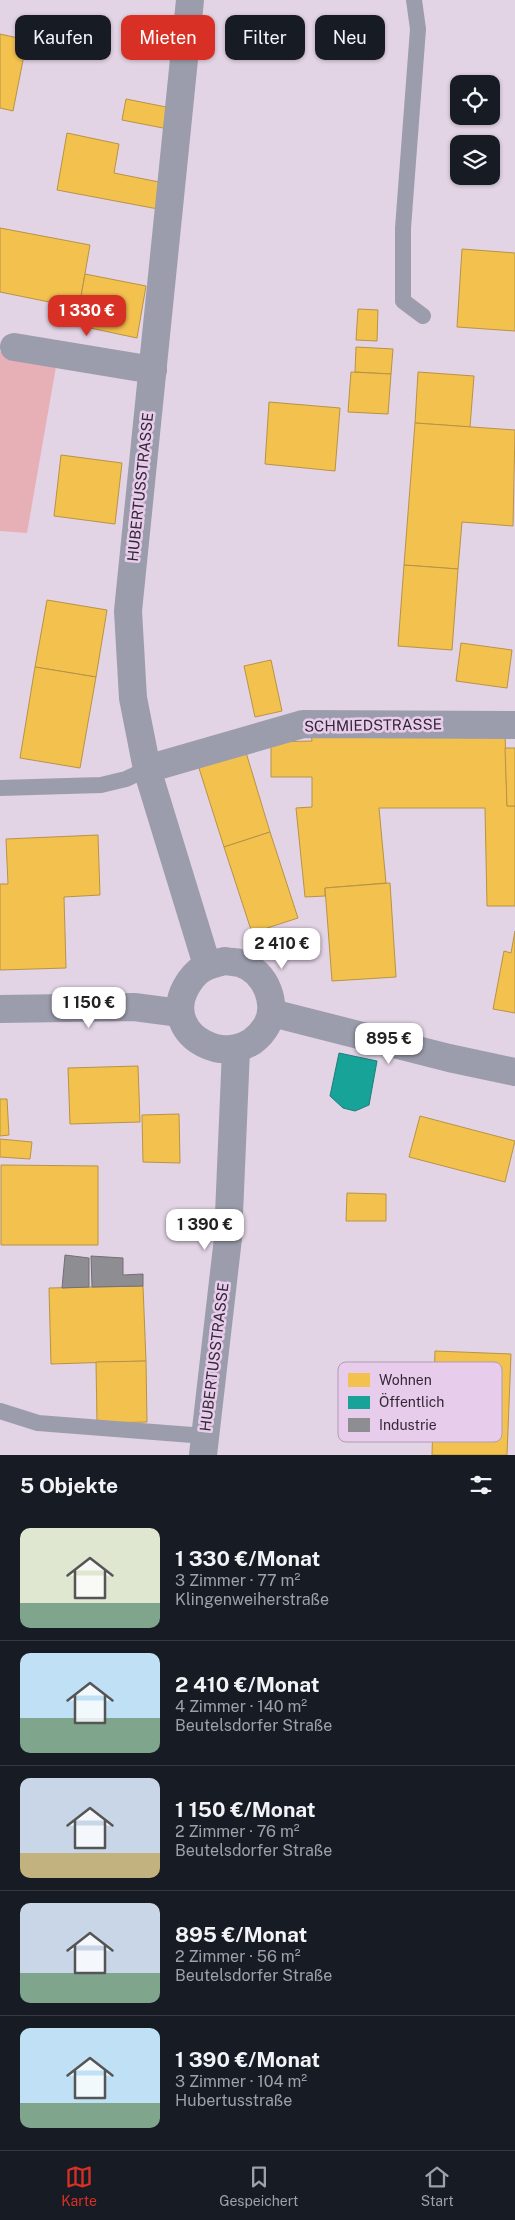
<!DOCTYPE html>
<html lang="de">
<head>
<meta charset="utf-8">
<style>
	body { margin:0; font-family:"Public Sans",sans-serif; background:#242831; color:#f1f3f6; height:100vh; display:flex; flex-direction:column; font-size:19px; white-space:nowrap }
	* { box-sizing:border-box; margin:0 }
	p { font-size:16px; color:#9ea1a6 }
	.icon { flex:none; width:28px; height:28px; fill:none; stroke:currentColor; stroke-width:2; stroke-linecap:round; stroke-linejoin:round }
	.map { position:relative; height:1455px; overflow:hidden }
	.panel { display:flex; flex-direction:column; background:#171b24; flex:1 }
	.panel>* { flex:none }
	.banner { position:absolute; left:15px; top:15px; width:485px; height:45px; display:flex; gap:10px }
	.buttons { position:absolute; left:450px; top:75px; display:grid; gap:10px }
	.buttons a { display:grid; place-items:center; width:50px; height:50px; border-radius:10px; background:#171b24; box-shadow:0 1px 4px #0004; font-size:25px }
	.price { position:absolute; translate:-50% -42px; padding:0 11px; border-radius:10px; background:#fff; color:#222; font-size:16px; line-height:32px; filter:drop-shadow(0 1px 2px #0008) }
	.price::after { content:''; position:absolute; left:50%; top:30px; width:15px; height:11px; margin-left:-8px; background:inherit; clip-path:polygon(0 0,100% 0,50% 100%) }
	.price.active { background:#d93025; color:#fff }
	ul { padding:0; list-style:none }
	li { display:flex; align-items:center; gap:15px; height:125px; padding:0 20px }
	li+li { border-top:1px solid #363941 }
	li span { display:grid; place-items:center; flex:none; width:140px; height:100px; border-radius:10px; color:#555 }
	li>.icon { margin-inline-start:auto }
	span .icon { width:60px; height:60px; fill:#fffc; stroke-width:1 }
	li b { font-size:21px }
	h2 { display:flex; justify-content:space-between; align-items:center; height:60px; padding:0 20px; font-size:21px }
	.tag { padding:0 18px; border-radius:10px; background:#171b24; box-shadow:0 1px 4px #0004; font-size:18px; line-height:45px }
	.tag.active { background:#d93025; color:#fff }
	.tab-bar { display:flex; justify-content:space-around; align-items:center; height:70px; border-top:1px solid #363941; background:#171b24; font-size:14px; color:#9ea1a6 }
	.tab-bar a { display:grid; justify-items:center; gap:2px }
	.tab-bar .active { color:#d93025 }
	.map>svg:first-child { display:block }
	.green { fill:#e7b0b6 }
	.homes { fill:#f2c14e; stroke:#b89346 }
	.public { fill:#17a398; stroke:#1f7e7a }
	.industry { fill:#8d8d92; stroke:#726f76 }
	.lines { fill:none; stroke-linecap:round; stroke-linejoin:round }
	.service { stroke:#9c9dac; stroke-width:16 }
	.minor { stroke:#9c9dac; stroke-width:28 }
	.tertiary { stroke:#9c9dac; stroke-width:28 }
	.labels { text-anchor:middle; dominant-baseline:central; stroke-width:5; stroke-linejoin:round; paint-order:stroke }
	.street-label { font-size:15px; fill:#322834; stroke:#e8ccec }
	.key { fill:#e8ccec; stroke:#b19bb5; stroke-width:1 }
	.key-label { font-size:14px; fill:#322834 }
</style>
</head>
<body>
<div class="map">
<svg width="515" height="1455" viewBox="0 0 515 1455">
	<rect width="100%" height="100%" fill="#e2d3e5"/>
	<polygon class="green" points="0,352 57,361 27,533 0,531"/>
	<g class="homes">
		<polygon points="0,34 27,40 13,111 0,108"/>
		<polygon points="126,99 171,108 168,129 122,120"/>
		<polygon points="67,133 119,144 114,173 164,183 158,209 57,190"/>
		<polygon points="0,228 90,245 79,308 0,292"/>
		<polygon points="462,249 515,253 515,331 457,327"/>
		<polygon points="85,274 146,286 137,338 76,325"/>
		<polygon points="358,309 378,310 377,341 356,340"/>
		<polygon points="356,347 393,349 391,374 355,372"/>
		<polygon points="351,372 391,374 388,414 348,412"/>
		<polygon points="418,372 474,376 470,427 415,423"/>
		<polygon points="269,402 340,408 335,471 265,464"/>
		<polygon points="415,423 515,430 513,526 462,522 458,569 404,565"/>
		<polygon points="61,455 122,463 115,524 54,516"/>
		<polygon points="404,565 458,569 452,650 398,646"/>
		<polygon points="47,600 107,610 96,677 35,667"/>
		<polygon points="461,643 512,650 507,688 456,681"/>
		<polygon points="271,660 282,711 255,717 244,666"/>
		<polygon points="35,667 96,677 80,768 20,758"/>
		<polygon points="505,731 507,806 515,806 515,906 487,906 485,808 379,808 386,883 325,888 325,896 305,897 296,808 312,807 312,777 271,777 271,742 312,741 311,734"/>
		<polygon points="505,748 515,748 515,806 507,806"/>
		<polygon points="245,749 270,832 224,847 198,765"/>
		<polygon points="270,832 298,918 252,933 224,847"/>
		<polygon points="98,835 100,895 64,897 66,968 0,970 0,884 8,884 6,839"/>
		<polygon points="390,883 396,977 332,981 325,888"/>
		<polygon points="515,931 515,1013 493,1009 504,951 511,953"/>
		<polygon points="138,1066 140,1122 70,1124 68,1068"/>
		<polygon points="0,1099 7,1099 9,1135 0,1136"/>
		<polygon points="179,1114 180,1163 143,1162 142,1115"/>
		<polygon points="420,1116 515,1141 505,1182 409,1157"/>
		<polygon points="0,1139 32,1142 30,1159 0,1157"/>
		<polygon points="1,1165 98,1166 98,1245 1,1245"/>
		<polygon points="347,1193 386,1194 386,1221 346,1221"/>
		<polygon points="143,1286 146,1361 51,1364 49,1288"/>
		<polygon points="435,1351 511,1354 507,1455 432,1455"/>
		<polygon points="146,1361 147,1422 97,1423 96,1362"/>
	</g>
	<polygon class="public" points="339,1053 377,1061 369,1105 355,1111 343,1108 330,1096"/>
	<g class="industry">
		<polygon points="65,1255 89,1258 89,1287 62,1288"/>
		<polygon points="91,1256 123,1258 123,1275 143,1274 143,1286 92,1287"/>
	</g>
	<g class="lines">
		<g class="service">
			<polyline points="414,0 418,29 403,228 403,301 423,316"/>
			<polyline points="0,788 101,785 126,779 147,769"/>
			<polyline points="0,1411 38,1423 205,1436"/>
		</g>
		<g class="minor">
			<polyline points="14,347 153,370"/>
			<polyline points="147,769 303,724 515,725"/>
		</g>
		<g class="tertiary">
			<polyline points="190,0 128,611 133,698 147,769 207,965"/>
			<path d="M 225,961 C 230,962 235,962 240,963 C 266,971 280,1006 265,1028 C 234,1075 159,1036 186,987 C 196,969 206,965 225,961 Z"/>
			<polyline points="0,1009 134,1007 180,1013"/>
			<polyline points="272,1013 449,1058 515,1072"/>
			<polyline points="203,1455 228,1238 236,1050"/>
		</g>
	</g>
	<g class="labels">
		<g class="street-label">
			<text transform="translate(140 487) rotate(-84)">HUBERTUSSTRASSE</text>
			<text transform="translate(373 725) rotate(-1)">SCHMIEDSTRASSE</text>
			<text transform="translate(214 1357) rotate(-83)">HUBERTUSSTRASSE</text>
		</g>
	</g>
	<rect x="338" y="1362" width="164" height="80" rx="8" class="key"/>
	<rect x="348" y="1373" width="22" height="14" fill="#f2c14e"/>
	<rect x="348" y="1396" width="22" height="13" fill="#17a398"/>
	<rect x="348" y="1418" width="22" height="14" fill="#8d8d92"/>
	<g class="key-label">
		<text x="379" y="1385">Wohnen</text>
		<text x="379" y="1407">Öffentlich</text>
		<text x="379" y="1430">Industrie</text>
	</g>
</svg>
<div class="buttons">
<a><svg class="icon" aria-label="locate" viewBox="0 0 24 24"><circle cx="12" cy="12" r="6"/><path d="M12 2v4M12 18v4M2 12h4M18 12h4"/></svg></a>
<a><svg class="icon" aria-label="layers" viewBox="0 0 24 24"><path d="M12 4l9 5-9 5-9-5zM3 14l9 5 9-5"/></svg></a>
</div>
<b class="price active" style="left:87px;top:337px">1 330 €</b>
<b class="price" style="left:282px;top:970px">2 410 €</b>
<b class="price" style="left:89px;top:1029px">1 150 €</b>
<b class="price" style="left:389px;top:1065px">895 €</b>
<b class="price" style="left:205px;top:1251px">1 390 €</b>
<div class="banner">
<a class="tag">Kaufen</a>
<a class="tag active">Mieten</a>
<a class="tag">Filter</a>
<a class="tag">Neu</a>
</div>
</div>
<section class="panel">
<h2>5 Objekte<svg class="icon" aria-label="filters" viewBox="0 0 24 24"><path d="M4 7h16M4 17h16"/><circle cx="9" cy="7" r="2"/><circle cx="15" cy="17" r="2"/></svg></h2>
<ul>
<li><span style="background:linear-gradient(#dfe7d0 75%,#7fa58c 0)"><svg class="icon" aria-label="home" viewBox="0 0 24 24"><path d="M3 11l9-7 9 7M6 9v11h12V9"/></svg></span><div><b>1 330 €/Monat</b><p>3 Zimmer · 77 m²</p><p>Klingenweiherstraße</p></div></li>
<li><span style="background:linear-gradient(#bfe0f5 65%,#7fa58c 0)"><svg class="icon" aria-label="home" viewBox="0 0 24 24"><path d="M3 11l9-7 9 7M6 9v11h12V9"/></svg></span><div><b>2 410 €/Monat</b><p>4 Zimmer · 140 m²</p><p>Beutelsdorfer Straße</p></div></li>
<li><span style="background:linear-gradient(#c9d6e8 75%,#c2b280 0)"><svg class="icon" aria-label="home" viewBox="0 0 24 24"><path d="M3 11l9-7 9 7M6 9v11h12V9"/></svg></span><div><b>1 150 €/Monat</b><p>2 Zimmer · 76 m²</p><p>Beutelsdorfer Straße</p></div></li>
<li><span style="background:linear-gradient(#c9d6e8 70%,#7fa58c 0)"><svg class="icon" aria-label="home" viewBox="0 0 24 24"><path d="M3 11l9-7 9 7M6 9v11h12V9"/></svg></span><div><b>895 €/Monat</b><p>2 Zimmer · 56 m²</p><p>Beutelsdorfer Straße</p></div></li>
<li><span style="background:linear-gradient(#bfe0f5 75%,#7fa58c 0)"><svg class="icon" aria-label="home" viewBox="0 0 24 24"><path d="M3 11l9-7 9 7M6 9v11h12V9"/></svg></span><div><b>1 390 €/Monat</b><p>3 Zimmer · 104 m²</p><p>Hubertusstraße</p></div></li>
</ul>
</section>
<nav class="tab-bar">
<a class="active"><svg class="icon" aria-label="map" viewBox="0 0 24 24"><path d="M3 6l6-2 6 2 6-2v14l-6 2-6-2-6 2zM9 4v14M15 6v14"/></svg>Karte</a>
<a><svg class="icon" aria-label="saved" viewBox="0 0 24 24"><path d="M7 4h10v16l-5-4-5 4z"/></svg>Gespeichert</a>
<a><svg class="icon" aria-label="home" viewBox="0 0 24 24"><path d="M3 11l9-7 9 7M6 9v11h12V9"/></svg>Start</a>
</nav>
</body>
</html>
